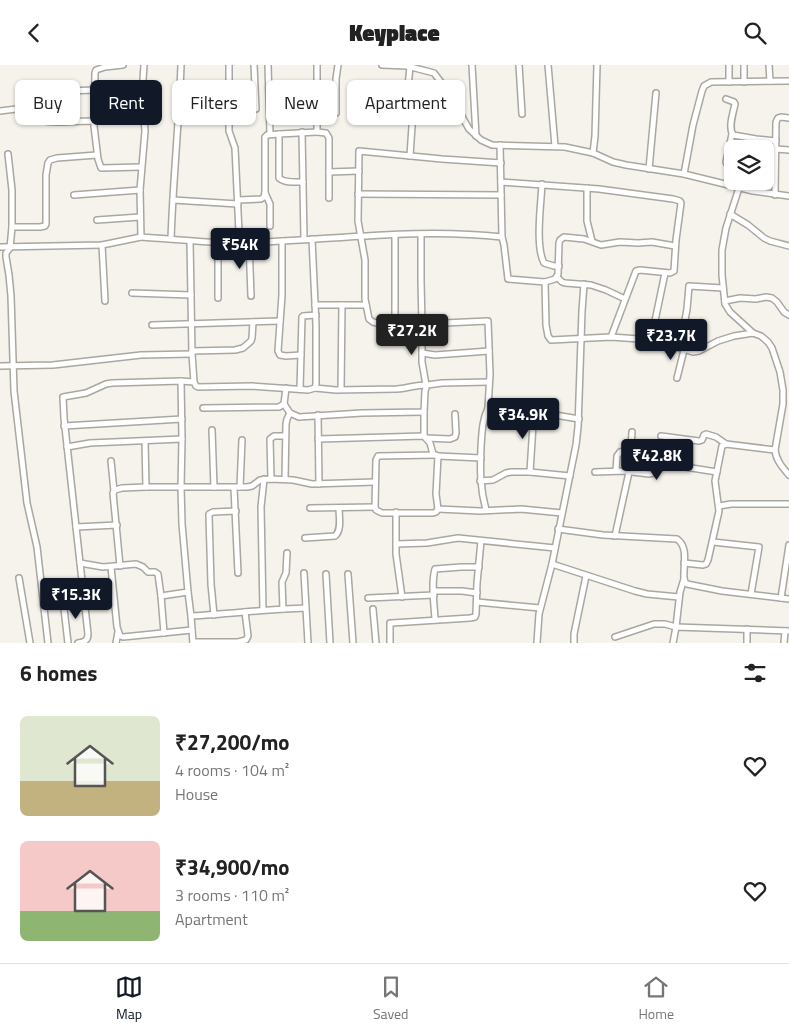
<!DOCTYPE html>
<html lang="en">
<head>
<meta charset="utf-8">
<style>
	body { margin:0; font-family:"Titillium Web",sans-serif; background:#f6f6f6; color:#222; height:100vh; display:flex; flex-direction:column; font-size:19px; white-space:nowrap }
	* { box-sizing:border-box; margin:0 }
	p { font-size:16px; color:#767676 }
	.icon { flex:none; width:28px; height:28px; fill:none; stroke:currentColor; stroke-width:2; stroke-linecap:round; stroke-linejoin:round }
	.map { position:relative; height:578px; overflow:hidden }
	.details { display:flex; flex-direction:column; background:#fff; flex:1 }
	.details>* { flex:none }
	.guide { position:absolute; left:15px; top:15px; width:500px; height:45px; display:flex; gap:10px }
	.tools { position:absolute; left:724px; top:75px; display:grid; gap:10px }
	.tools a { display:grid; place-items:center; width:50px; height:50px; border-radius:8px; background:#fff; box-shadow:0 1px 4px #0004; font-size:25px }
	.price { position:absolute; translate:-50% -42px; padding:0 11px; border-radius:5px; background:#111827; color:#fff; font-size:16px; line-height:32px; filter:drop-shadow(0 1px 2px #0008) }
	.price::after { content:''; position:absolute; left:50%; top:30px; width:15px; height:11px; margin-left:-8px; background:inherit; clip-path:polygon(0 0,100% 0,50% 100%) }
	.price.selected { background:#222; color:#fff }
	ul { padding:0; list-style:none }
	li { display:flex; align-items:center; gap:15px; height:125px; padding:0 20px }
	li span { display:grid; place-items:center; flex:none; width:140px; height:100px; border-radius:8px; color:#555 }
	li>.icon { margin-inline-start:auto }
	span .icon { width:60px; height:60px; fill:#fffc; stroke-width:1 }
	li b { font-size:21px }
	h2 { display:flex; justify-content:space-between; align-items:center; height:60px; padding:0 20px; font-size:21px }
	.pill { padding:0 18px; border-radius:8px; background:#fff; box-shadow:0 1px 4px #0004; font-size:18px; line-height:45px }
	.pill.selected { background:#111827; color:#fff }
	header { display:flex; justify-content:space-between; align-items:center; height:65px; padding:0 20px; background:#fff; font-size:22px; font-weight:800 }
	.menu { display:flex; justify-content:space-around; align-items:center; height:70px; border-top:1px solid #e0e0e0; background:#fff; font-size:14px; color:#767676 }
	.menu a { display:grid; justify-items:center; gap:2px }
	.menu .selected { color:#111827 }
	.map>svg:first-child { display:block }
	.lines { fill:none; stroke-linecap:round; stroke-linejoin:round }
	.street-casing { stroke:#aaa7a1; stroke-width:8 }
	.street { stroke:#fff; stroke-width:5 }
</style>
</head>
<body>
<header><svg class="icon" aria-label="back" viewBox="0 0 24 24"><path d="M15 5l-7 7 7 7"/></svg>Keyplace<svg class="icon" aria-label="search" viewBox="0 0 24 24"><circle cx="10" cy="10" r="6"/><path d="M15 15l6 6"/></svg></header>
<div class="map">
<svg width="789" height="578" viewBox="0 0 789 578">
	<rect width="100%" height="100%" fill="#f6f2ec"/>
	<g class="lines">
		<defs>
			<g id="street">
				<polyline points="123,0 105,2 96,5 95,8 94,61 98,94 101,103 141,102"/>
				<path d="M 144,0 L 142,30 L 145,66 L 140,125 L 141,172 C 173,174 206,178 239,178 C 327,176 414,162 502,172 L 500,80"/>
				<polyline points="229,0 229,66 235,83 239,168"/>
				<polyline points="254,0 256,44"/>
				<polyline points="268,0 270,69"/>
				<polyline points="382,0 407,1 434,8 447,25 469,64 481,75 492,80 565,82 593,88 613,97 626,100 684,109 753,126 789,131"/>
				<polyline points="472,0 476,71"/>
				<polyline points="519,0 522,49"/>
				<polyline points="548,0 555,81"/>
				<polyline points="769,0 770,16"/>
				<polyline points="729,17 729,0"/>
				<polyline points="744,17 744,0"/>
				<path d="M 726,34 L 734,37 L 735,39 C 733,49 728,62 733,70 L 756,74 L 776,76"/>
				<path d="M 36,39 C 36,44 37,51 41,55 C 46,59 85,56 94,56"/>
				<polyline points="0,46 32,42 36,39 37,28 39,27 95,25"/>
				<polyline points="336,48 336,14 338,0"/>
				<polyline points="302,67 304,174"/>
				<polyline points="317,67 326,68 329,73 329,133"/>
				<polyline points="732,69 726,97 728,101 732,103"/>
				<polyline points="776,84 789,85"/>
				<polyline points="593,88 595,71 597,0"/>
				<polyline points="8,89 12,125 12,162 10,183 6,188 6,192 9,210 11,231 14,326 27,438 37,482 48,578"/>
				<polyline points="410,91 413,46 407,31 410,2"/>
				<polyline points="501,98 442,94 359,86 358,156 365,195 365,234 369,254 373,257 377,258 395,259 422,259 488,256 490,309 488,343 534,344 549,349 579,354"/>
				<polyline points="649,104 656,28"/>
				<polyline points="329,107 359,106"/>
				<polyline points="684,109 693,60 702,26 704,21 711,17 789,16"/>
				<path d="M 303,117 C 295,117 284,118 279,113 L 279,69 L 317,67 L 317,0"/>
				<polyline points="501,117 599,124 673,134 680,136 681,138 676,175 674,206 670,208 640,205 636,206 611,272"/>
				<path d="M 542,119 C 541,139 535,181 544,198 L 554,201 L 559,201"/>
				<polyline points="587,123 587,156 592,176"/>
				<polyline points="739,123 726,163 722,185 722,210 725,239 730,247 753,268"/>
				<polyline points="265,128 270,139 270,161"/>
				<polyline points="358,129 501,130"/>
				<polyline points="74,130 140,125"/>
				<polyline points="775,130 776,57 778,53 781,52 789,53"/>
				<polyline points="173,135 238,139"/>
				<polyline points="238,135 261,134 264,132 265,128 265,72 267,70 279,69"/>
				<polyline points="730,149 748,160 764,173 770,176 789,181"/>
				<polyline points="97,155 140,152"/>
				<polyline points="12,162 40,162 45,161 46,159 46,110 48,98 50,95 57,93 97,90"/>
				<polyline points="421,169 421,216 422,259 422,297 426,320"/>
				<polyline points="395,170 395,259"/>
				<path d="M 502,172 L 504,180 L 508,214 L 545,217 L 546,260 L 548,271 L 551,275 L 611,272 L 639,274 L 662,277 L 693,287 L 699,286 L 718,276 L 734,271 L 753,268 L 761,271 L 768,277 L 772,283 L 780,307 L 783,325 L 783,339 L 775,385 C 776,395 782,402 789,410"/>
				<path d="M 171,174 C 173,116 179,58 181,0"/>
				<polyline points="190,176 192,289 194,317"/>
				<polyline points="282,176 282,230 278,286 280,290 286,291 301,290"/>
				<polyline points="218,177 218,233"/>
				<polyline points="249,177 251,231"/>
				<polyline points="102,180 105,236"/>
				<polyline points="0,182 102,180 141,172"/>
				<polyline points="557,212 562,217 565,218 591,220 606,225 625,234"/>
				<polyline points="545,217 555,214 558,209 559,178 560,175 564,172 584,174 601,180 620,177 638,178 652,177 675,181"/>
				<polyline points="132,228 191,230"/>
				<polyline points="725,236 740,233 756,234 766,232 772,233 777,237 784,247 789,250"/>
				<polyline points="315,240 366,240"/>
				<polyline points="152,260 280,256"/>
				<polyline points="651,275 665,208"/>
				<polyline points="680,283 687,244 689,221 723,223"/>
				<polyline points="192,286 235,285 243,283 251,276 252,273 253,257"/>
				<polyline points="422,288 435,290 489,286"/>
				<polyline points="0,301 53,300 141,290 192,289"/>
				<polyline points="677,313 684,285"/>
				<path d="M 315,323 L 336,325 L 397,324 C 407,323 416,320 427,320"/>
				<polyline points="300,324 302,252 303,251 316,250"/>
				<polyline points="341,324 342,240"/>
				<polyline points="284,339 290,348 299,352 362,348 424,347 425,326 427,320 442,318 489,317"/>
				<polyline points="203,343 279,342 284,339 286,323"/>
				<polyline points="424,347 424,371"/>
				<polyline points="318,350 319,419"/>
				<polyline points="64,361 182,354"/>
				<polyline points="212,365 214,422"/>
				<polyline points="661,371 699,376 702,375 704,370 706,369 716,372 726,379"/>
				<polyline points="426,373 450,374 455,372 456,368 455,349"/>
				<polyline points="318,374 424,371 430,378 433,389 438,391 436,429 438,444 480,446 521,444 562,448"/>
				<polyline points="145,376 146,422"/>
				<polyline points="67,382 90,378 182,374"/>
				<polyline points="435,390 378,391 376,395 375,442 376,445 382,448 433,448 436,447 438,444"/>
				<polyline points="438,391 481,393"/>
				<polyline points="111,396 114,426"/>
				<polyline points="616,406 617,391 620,387 629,385 631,381 632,367"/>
				<polyline points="530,407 534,344"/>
				<polyline points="595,407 624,406 649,409 653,408 655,400 660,398 717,407"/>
				<polyline points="271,414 270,374 274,371 285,371"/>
				<polyline points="285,414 286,359 287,354 290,348"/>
				<polyline points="480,416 493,415 506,408 511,407 530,407 570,411"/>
				<polyline points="240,422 242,375"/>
				<polyline points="234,423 238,508"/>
				<polyline points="719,441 731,439 789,439"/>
				<polyline points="310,443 375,442"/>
				<path d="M 486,445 C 480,423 480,405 481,382 C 482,368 482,356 488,343"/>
				<polyline points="396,447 396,489 402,532"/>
				<polyline points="76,462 117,460"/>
				<path d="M 558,464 L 603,470 L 677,474 C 689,482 683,501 684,513 L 685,517 L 687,519 L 722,526 L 789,534"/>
				<polyline points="615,471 629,407"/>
				<path d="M 305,473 L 335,471 C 342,465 339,452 339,443"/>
				<polyline points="713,477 759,482 751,529"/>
				<polyline points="396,479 427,478 458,473 555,483"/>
				<polyline points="80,498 64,353 63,332 86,328 106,319 112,318 181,316 194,317 196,321 198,322 252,321 308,325 315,323 316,319 316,260 312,174"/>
				<polyline points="684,498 703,500 706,499 708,495 719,446 715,416 722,381 726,379 775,385"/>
				<polyline points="552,499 635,526 647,529 679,532"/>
				<polyline points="120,501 113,428 115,425 122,423 146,422 247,422 252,421 260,415 271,414 293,415 312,419 375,417"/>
				<polyline points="111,502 117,562 120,571 123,572 133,571 192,565"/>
				<polyline points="304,508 308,578"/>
				<polyline points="326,509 330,578"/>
				<polyline points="348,509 353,578"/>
				<polyline points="19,513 30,578"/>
				<polyline points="434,526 462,526 477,528"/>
				<polyline points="188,527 191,551 193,578"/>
				<polyline points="161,531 164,568"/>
				<polyline points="368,533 434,530"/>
				<polyline points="781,533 789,480"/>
				<polyline points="63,535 68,578"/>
				<polyline points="477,537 540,543"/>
				<polyline points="283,544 282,517 286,508 287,488"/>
				<polyline points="373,544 376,578"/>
				<polyline points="263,545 261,442 264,414"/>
				<polyline points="214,550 211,519 209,451 209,449 213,447 236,446"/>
				<path d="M 191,551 C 230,549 268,544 306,543"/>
				<path d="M 435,554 C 434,538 431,519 435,504 L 461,502 L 479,502"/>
				<polyline points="615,572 654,559 665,559 676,562 680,527 684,514"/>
				<polyline points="193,577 238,577 246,575 248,571 245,547"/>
				<path d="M 78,578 C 84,577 88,576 88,569 L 80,498 L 103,502 L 136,499 L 143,502 L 148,507 L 155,507 L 158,509 L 161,531 L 188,527 L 182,459 L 181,422 L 182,374 L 181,316"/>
				<polyline points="116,578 118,567"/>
				<polyline points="390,578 390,558 392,558 470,553 475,552 476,549 477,518 481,476"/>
				<polyline points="537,578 539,549 552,499 576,380 578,362 582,246 584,219"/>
				<polyline points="574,578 574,569 586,511"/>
				<polyline points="673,578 676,562 789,566"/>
				<polyline points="747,578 747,564"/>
				<polyline points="784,578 785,566"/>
			</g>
		</defs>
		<use href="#street" class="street-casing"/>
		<use href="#street" class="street"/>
	</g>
</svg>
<div class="tools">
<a><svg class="icon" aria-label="layers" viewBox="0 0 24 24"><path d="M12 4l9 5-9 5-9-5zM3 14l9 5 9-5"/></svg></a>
</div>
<b class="price" style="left:240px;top:205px">₹54K</b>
<b class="price selected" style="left:412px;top:291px">₹27.2K</b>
<b class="price" style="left:671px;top:296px">₹23.7K</b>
<b class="price" style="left:523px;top:375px">₹34.9K</b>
<b class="price" style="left:657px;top:416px">₹42.8K</b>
<b class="price" style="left:76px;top:555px">₹15.3K</b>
<div class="guide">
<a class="pill">Buy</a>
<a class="pill selected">Rent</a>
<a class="pill">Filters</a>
<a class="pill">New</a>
<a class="pill">Apartment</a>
</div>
</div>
<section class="details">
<h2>6 homes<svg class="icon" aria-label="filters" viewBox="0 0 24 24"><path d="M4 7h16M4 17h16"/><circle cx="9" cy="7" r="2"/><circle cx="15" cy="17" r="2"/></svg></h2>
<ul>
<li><span style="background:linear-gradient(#dfe7d0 65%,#c2b280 0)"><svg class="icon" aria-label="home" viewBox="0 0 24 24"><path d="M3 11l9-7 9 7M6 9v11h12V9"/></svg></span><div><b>₹27,200/mo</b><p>4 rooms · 104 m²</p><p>House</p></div><svg class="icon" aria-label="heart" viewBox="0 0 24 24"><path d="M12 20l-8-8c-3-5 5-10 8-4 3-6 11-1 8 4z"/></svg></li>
<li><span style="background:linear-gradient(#f6c9c9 70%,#8fb573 0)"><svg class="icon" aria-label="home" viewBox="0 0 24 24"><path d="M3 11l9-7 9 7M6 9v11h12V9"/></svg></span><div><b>₹34,900/mo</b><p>3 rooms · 110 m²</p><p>Apartment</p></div><svg class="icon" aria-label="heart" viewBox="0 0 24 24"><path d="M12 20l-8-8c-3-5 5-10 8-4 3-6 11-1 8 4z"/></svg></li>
</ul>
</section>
<nav class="menu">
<a class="selected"><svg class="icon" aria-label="map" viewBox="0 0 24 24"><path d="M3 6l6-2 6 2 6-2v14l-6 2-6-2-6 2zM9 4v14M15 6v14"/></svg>Map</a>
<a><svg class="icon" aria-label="saved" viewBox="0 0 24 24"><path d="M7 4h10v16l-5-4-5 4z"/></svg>Saved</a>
<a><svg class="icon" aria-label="home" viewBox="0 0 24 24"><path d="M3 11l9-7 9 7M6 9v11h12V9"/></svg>Home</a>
</nav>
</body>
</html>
